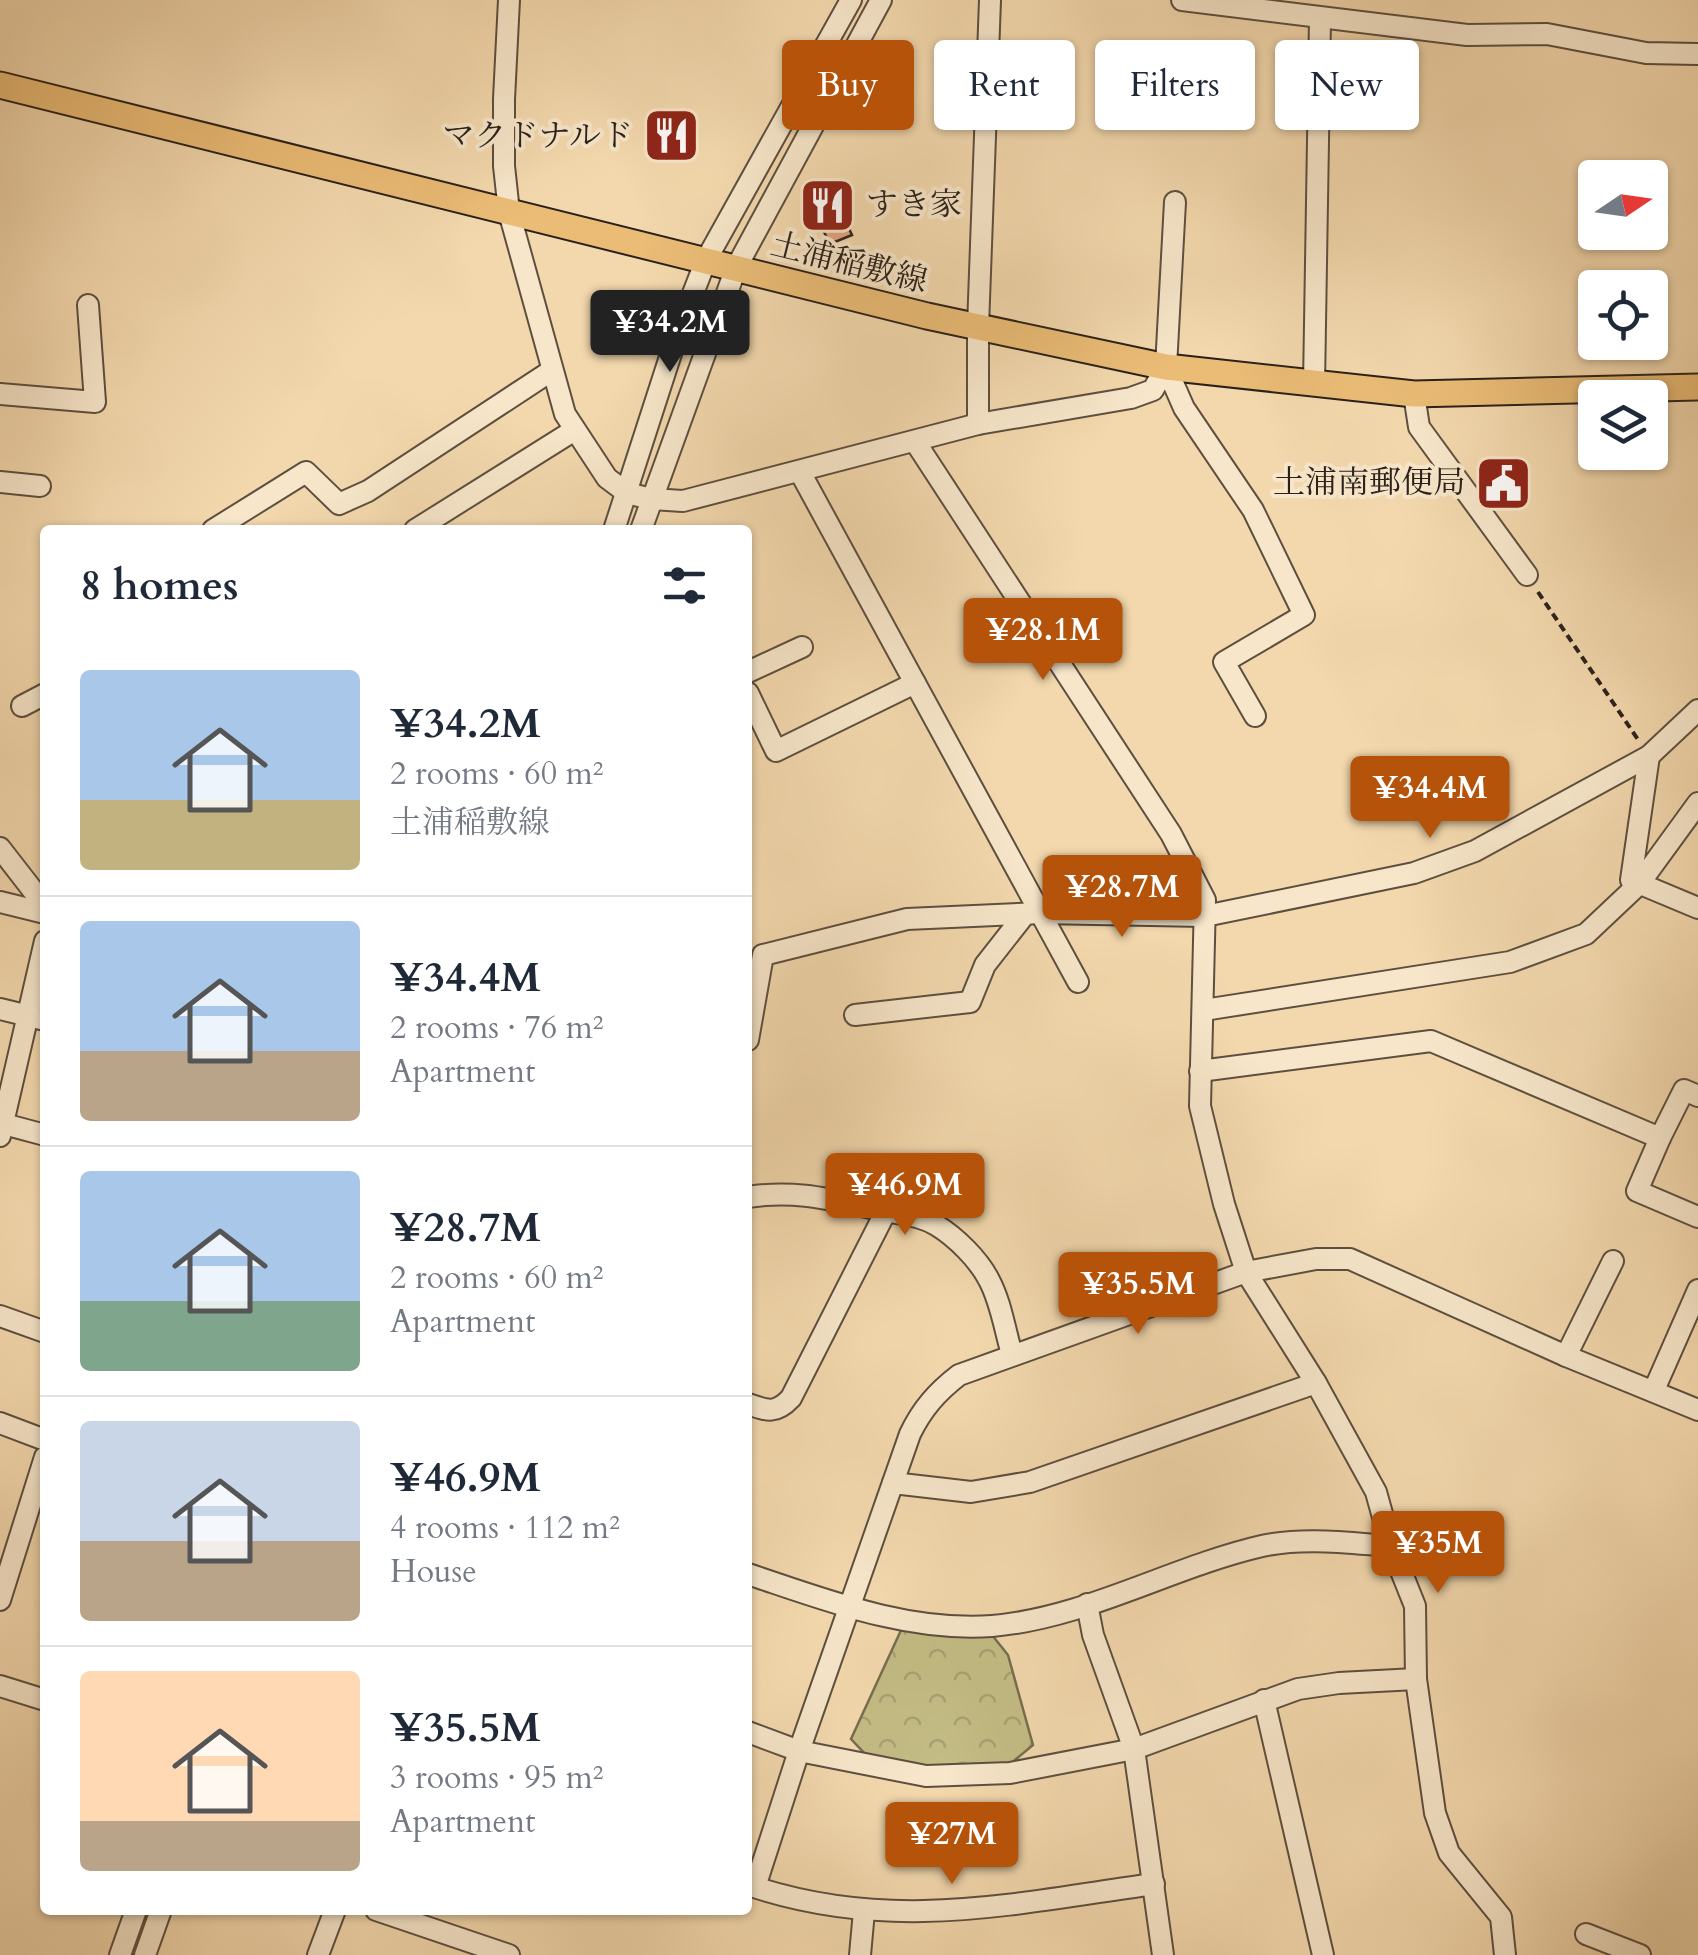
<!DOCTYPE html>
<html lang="en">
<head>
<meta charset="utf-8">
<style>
	body { margin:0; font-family:Cardo,"Noto Serif JP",serif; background:#f2f2f3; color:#1f2937; height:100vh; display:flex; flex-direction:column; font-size:38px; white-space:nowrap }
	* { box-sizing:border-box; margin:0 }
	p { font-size:32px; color:#747a83 }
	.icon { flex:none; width:55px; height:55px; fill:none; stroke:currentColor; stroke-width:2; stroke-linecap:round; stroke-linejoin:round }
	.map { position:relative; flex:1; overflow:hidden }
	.panel { position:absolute; left:40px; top:525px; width:712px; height:1390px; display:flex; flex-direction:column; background:#fff; border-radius:10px; box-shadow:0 2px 8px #0004 }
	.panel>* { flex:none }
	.banner { position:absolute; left:782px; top:40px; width:765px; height:90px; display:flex; gap:20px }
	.needle { width:65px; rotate:77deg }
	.fabs { position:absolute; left:1578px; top:160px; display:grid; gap:20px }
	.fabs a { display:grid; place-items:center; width:90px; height:90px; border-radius:10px; background:#fff; box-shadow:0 2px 8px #0004; font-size:50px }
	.price { position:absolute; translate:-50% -85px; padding:0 22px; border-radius:10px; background:#b45309; color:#fff; font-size:32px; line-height:65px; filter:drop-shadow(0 2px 5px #0008) }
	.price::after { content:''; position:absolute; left:50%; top:60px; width:30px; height:22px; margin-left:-15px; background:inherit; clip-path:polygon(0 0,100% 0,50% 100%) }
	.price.active { background:#222; color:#fff }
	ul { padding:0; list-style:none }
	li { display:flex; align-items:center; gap:30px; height:250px; padding:0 40px }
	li+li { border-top:2px solid #e0e1e3 }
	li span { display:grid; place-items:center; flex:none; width:280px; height:200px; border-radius:10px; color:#555 }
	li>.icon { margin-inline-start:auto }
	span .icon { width:120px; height:120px; fill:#fffc; stroke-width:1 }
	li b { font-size:42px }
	h2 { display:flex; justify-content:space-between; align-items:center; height:120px; padding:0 40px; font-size:42px }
	.pill { padding:0 35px; border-radius:10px; background:#fff; box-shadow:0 2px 8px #0004; font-size:35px; line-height:90px }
	.pill.active { background:#b45309; color:#fff }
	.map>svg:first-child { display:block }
	.park { fill:url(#park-crowns); stroke:#776e4f; stroke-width:2.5 }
	.building { fill:#e5a483; stroke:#2b211a; stroke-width:2.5 }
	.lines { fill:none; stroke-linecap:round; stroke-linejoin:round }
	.minor-casing { stroke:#5d4f3f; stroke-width:24 }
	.major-casing { stroke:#2b211a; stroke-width:29 }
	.path { stroke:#2b211a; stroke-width:4; stroke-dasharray:8 5; stroke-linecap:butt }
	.minor { stroke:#f7e6ca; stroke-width:20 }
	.major { stroke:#eabc76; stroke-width:25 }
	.labels { text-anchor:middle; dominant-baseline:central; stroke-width:8; stroke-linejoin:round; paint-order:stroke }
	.poi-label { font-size:32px; fill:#2b211a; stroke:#f7e6ca; text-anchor:end }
	.street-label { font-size:32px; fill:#2b211a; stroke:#f7e6ca }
</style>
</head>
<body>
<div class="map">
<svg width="1698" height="1955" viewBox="0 0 1698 1955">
	<defs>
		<pattern id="park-crowns" width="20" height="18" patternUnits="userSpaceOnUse" patternTransform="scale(2.5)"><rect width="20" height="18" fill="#c3bc84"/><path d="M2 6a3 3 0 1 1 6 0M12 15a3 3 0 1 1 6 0" fill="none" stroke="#a8a171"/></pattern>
	</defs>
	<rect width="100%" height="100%" fill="#f3d8ad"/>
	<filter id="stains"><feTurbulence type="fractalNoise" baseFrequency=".002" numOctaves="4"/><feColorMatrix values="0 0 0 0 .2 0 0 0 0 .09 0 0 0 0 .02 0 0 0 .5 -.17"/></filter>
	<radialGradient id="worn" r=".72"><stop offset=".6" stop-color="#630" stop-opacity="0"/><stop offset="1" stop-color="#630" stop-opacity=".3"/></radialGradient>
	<polygon class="park" points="902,1628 992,1635 1008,1655 1033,1745 1009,1765 926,1767 869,1758 851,1739"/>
	<polygon class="building" points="832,193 852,235 830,244 823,230 819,231 806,204"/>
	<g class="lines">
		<defs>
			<g id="minor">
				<polyline points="509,0 504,99 504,166 509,212 565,414 607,478 627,493 651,499 683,501 978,424 1131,398 1153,390 1166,367"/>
				<polyline points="1182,0 1467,35 1547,34 1646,53 1698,54"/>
				<polyline points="1175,202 1166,367 1184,408 1253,510 1304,615 1224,662 1255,716"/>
				<polyline points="1314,385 1320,19"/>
				<polyline points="0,394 95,402 88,305"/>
				<polyline points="1414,394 1419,427 1527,575"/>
				<polyline points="978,424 978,327 990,0"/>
				<polyline points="916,443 1171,834 1205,900 1200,1106 1224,1204 1246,1272 1316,1383 1376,1492 1391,1546 1415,1606 1416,1679 1435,1813 1449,1853 1501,1917 1505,1955"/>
				<polyline points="800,472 1078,982"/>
				<polyline points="0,482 40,486"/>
				<polyline points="213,530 306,472 339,504 368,491 551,371"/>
				<polyline points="415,530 573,431"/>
				<polyline points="614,530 678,332 706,260 851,0"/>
				<polyline points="641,530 736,268 881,0"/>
				<polyline points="748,672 802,647"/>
				<polyline points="748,693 776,751 915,683"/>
				<polyline points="22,706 45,694"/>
				<polyline points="1649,756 1631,880 1698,908"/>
				<polyline points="0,848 45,906"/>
				<polyline points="0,902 45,913"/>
				<polyline points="0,1009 45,1020"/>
				<polyline points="1204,1010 1510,962 1586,934 1639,884 1698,803"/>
				<polyline points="855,1015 970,1002 985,965 1025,914"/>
				<polyline points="748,1040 763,955 907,919 1041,913 1205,916 1414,873 1475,851 1649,756 1698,710"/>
				<polyline points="1200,1071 1431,1041 1660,1138 1684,1090 1698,1096"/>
				<polyline points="0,1123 45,1135"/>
				<polyline points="0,1136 45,941"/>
				<polyline points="1660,1138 1637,1191 1698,1217"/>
				<path d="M 748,1197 C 799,1189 835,1201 885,1211 C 904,1215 919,1215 936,1225 C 956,1237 979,1260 989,1280 C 1001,1302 1005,1331 1012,1354"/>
				<polyline points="0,1316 45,1332"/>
				<polyline points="1566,1356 1613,1261"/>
				<polyline points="1654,1390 1698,1290"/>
				<path d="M 748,1404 C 768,1411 776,1414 791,1398 L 886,1211"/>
				<polyline points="0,1423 45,1440"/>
				<polyline points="893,1483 971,1492 1030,1482 1316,1383"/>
				<path d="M 748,1574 C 826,1600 907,1632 992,1626 C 1086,1618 1171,1567 1262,1546 C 1304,1537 1348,1543 1391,1546"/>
				<polyline points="0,1600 45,1457"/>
				<polyline points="1087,1604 1093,1635 1134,1749 1163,1955"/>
				<polyline points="0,1686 45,1700"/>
				<polyline points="1264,1700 1323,1955"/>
				<polyline points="748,1732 799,1751 926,1776 1010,1773 1134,1749 1298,1689 1339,1683 1416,1679"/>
				<path d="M 748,1885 C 890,1933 1010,1904 1154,1884"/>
				<path d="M 755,1887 L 799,1751 L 910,1434 C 922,1409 937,1392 959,1375 L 1246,1272 L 1316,1259 L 1350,1259 L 1566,1356 L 1698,1410"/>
				<polyline points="376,1910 509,1955"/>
				<polyline points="1586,1934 1640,1955"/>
				<polyline points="120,1955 136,1910"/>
				<polyline points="145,1955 161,1910"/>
				<polyline points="318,1955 335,1910"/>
				<polyline points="860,1955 864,1911"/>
			</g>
			<polyline id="major" points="0,85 927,316 1166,367 1414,394 1698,387"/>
		</defs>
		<use href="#minor" class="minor-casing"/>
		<use href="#major" class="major-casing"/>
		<polyline class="path" points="1538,592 1639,741"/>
		<use href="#minor" class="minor"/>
		<use href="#major" class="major"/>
	</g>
	<defs>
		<symbol id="restaurant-square" viewBox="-11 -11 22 22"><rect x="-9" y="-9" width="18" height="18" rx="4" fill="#8f2418" stroke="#f7e6ca"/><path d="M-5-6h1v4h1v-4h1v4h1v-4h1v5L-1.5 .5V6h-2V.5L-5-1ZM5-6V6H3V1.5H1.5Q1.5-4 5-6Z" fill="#fff"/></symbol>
		<symbol id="civic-square" viewBox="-11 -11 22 22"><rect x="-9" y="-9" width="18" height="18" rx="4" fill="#8f2418" stroke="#f7e6ca"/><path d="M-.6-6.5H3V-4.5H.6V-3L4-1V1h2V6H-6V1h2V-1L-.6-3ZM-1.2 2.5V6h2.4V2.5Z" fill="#fff"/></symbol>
	</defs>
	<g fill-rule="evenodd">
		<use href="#restaurant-square" x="640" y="104" width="63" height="63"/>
		<use href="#restaurant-square" x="796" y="174" width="63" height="63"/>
		<use href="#civic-square" x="1472" y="452" width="63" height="63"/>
	</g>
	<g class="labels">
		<g class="poi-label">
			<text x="633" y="136">マクドナルド</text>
			<text x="866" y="205" text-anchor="start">すき家</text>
			<text x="1465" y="483">土浦南郵便局</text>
		</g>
		<g class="street-label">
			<text transform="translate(849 263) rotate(14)">土浦稲敷線</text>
		</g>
	</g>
	<rect width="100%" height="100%" filter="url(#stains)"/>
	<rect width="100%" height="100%" fill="url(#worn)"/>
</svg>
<div class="fabs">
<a><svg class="needle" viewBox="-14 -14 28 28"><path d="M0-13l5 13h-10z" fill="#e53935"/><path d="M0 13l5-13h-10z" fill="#747a83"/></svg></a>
<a><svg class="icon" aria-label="locate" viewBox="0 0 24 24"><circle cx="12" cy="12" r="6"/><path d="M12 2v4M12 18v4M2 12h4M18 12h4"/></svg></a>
<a><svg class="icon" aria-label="layers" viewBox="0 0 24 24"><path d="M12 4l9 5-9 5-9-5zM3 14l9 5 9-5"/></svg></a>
</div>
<b class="price active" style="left:670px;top:375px">¥34.2M</b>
<b class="price" style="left:1043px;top:683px">¥28.1M</b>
<b class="price" style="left:1430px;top:841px">¥34.4M</b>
<b class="price" style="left:1122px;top:940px">¥28.7M</b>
<b class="price" style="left:905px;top:1238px">¥46.9M</b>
<b class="price" style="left:1138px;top:1337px">¥35.5M</b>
<b class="price" style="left:1438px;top:1596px">¥35M</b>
<b class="price" style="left:952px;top:1887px">¥27M</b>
<div class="banner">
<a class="pill active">Buy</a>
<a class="pill">Rent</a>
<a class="pill">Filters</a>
<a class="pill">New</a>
</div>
<section class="panel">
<h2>8 homes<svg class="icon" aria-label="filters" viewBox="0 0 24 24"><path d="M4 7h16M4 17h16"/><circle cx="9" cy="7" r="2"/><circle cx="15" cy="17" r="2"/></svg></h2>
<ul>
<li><span style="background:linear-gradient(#a9c7e8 65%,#c2b280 0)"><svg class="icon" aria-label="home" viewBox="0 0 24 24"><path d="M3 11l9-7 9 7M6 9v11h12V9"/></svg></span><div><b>¥34.2M</b><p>2 rooms · 60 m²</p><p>土浦稲敷線</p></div></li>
<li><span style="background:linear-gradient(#a9c7e8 65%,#b9a48a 0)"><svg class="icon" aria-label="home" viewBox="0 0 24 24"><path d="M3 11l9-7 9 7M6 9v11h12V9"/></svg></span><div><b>¥34.4M</b><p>2 rooms · 76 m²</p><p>Apartment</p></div></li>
<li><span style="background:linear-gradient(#a9c7e8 65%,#7fa58c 0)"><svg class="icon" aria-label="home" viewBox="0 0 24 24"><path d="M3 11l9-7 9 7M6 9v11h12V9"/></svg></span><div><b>¥28.7M</b><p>2 rooms · 60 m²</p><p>Apartment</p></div></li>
<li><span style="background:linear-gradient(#c9d6e8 60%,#b9a48a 0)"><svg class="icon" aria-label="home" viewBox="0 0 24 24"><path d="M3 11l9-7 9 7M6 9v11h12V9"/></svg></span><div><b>¥46.9M</b><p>4 rooms · 112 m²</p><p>House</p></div></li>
<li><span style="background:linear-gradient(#ffd9b3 75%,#b9a48a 0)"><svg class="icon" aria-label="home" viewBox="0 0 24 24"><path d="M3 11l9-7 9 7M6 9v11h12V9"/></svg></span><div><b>¥35.5M</b><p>3 rooms · 95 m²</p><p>Apartment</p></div></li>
</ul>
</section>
</div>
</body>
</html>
